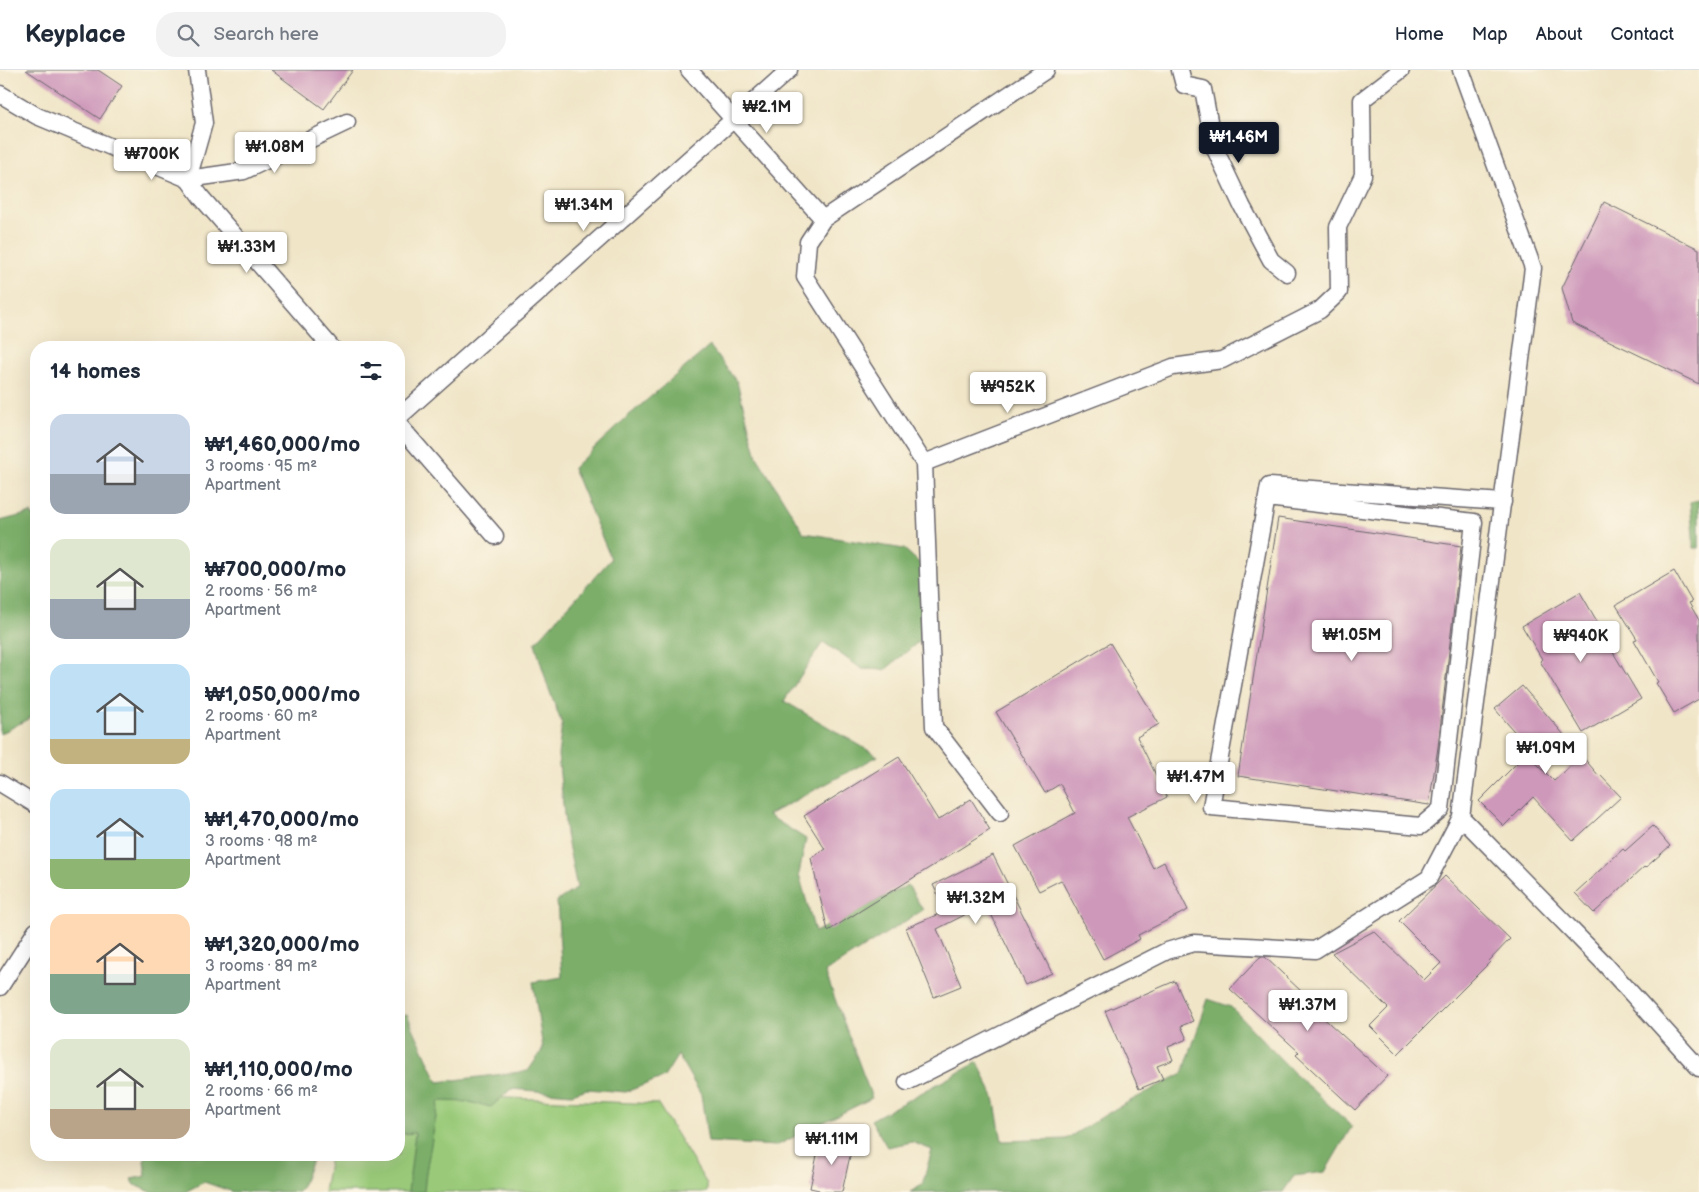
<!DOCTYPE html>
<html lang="en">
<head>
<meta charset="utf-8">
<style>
	body { margin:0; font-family:"Balsamiq Sans",sans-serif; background:#f2f2f3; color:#1f2937; height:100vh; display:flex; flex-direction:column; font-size:19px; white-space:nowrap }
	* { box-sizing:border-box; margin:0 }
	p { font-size:16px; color:#747a83 }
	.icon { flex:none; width:28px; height:28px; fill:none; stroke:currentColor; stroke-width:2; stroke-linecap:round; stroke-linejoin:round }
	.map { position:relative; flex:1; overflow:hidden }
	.side { position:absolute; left:30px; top:271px; width:375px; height:820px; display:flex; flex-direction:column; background:#fff; border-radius:20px; box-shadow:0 5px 20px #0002 }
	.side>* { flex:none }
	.price { position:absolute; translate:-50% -42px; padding:0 11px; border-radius:5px; background:#fff; color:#222; font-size:16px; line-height:32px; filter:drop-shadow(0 1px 2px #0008) }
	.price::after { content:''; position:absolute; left:50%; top:30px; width:15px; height:11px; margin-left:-8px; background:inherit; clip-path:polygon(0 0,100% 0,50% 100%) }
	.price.on { background:#111827; color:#fff }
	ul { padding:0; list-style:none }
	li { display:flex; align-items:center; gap:15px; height:125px; padding:0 20px }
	li span { display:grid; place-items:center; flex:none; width:140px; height:100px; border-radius:15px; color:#555 }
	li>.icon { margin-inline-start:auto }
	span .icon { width:60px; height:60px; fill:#fffc; stroke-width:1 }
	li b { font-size:21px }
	h2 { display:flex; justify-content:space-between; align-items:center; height:60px; padding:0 20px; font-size:21px }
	header { display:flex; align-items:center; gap:30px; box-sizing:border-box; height:70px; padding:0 25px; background:#fff; border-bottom:1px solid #e0e1e3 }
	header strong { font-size:24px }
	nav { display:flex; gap:28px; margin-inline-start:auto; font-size:18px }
	.search { width:350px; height:45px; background:#f2f2f3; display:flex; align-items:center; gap:12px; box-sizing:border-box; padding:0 18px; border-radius:20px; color:#747a83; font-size:19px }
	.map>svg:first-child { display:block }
	.green { fill:#9aca79; stroke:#5e765a }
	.forest { fill:#7bae69; stroke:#4e6852 }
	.building { fill:#ce98ba }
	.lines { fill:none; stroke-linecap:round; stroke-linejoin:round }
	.street-casing { stroke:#6a666c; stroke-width:19 }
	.street { stroke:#fff; stroke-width:16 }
</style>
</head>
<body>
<header>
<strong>Keyplace</strong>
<div class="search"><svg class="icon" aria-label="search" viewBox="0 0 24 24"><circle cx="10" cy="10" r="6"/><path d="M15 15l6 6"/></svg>Search here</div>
<nav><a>Home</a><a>Map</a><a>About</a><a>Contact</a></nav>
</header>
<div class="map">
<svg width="1699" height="1122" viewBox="0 0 1699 1122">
	<rect width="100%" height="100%" fill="#fcf5e5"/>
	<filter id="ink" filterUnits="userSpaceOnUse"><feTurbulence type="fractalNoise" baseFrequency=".02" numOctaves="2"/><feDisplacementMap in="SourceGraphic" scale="10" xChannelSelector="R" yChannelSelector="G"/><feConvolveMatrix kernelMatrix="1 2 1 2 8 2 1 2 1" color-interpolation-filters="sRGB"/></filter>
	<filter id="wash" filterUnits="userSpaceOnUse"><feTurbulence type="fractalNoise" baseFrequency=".0096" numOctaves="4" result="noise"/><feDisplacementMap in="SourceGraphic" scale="20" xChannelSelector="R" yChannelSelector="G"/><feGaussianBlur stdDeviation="1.12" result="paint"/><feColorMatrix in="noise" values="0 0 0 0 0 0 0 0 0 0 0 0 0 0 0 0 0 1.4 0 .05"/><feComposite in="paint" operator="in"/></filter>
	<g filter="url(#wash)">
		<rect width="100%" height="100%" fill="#f0e5c7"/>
		<g class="green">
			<polygon points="436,1025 658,1034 707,1114 707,1122 419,1122"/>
			<polygon points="399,1055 418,1057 411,1122 324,1122 330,1085 399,1085"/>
		</g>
		<g class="forest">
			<polygon points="710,276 737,312 757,387 804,463 904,479 923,496 924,567 885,600 862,599 823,572 784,631 878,686 768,745 806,769 799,804 815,862 908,815 923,840 825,902 872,1028 776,1076 708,1072 701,1025 678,985 664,1007 626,1022 587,1019 572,1024 511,1019 491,1037 469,1032 439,1031 426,1102 424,1122 408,1122 415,1063 399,1064 399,946 407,945 438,1012 528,1001 543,979 533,912 562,907 557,831 577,818 566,764 558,685 562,654 547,614 535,573 611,489 573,398 627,347"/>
			<polygon points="1699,430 1699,478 1694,478 1690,432"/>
			<polygon points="31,443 36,451 36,636 30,648 0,664 0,451"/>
			<polygon points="1208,929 1231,937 1297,1006 1352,1056 1325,1102 1294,1106 1283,1122 910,1122 922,1115 932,1080 912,1072 887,1077 871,1050 978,992 994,1027 1002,1071 1066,1069 1115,1039 1183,1003"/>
			<polygon points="147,1085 314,1085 302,1116 298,1122 233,1122 204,1112 185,1122 151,1122 135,1115 131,1109 146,1106 144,1091"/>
		</g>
		<g id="blocks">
			<g class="building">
				<polygon points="26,0 98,0 122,16 100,49"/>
				<polygon points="271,0 353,0 324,39"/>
				<polygon points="1604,132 1699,179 1699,314 1572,253 1562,218"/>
				<polygon points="1278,448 1461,476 1438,677 1429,735 1238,706"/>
				<polygon points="1674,501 1692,532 1689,533 1699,550 1699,629 1674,643 1656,613 1658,612 1634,570 1637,569 1616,535"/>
				<polygon points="1580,522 1598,553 1596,554 1641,629 1583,663 1540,591 1542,589 1522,556"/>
				<polygon points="1110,573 1159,654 1137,667 1167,727 1127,747 1153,798 1164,792 1188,840 1138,865 1140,869 1103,889 1061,810 1039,821 1015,776 1075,743 1060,714 1045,723 996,642"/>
				<polygon points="1522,616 1565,666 1535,692 1554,711 1582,686 1599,706 1600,705 1621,727 1573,771 1533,727 1504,756 1479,731 1530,680 1495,639"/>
				<polygon points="899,687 938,750 971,729 990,760 828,861 811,788 825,779 804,746"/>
				<polygon points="1653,756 1670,776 1645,798 1644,797 1594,843 1575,823 1623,779 1625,781"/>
				<polygon points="993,785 1052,903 1026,915 986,834 937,859 961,916 934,927 906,858 946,841 933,815"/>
				<polygon points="1445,806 1510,869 1489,891 1490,892 1398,984 1370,956 1388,938 1332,883 1374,861 1424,910 1441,893 1399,851"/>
				<polygon points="1260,887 1265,887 1321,940 1318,943 1387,1006 1355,1040 1296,985 1299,982 1230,919"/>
				<polygon points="1175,911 1193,951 1181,956 1187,969 1168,977 1173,990 1157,996 1163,1009 1139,1019 1105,941"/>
				<polygon points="832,1067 853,1072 842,1122 819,1122 819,1120 810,1118 819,1076 829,1078"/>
			</g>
		</g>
	</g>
	<g filter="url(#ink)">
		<use href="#blocks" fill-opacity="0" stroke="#6a666c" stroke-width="1"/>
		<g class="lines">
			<defs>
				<g id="street">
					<polyline points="689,0 823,149"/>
					<polyline points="1046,0 823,149 808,172 805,207 924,393 1173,297 1222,290 1320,240 1339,222 1338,157 1363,105 1362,30 1401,0"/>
					<polyline points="1180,0 1184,15 1203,19 1214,77 1242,136 1271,190 1287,203"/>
					<polyline points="1461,0 1533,198 1461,747 1603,892 1699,998"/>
					<polyline points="0,24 37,46 188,109 204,53 197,0"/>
					<polyline points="332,278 201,127 188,109 244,101 347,52"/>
					<polyline points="399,347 789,0"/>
					<polyline points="399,355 495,466"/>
					<polyline points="924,393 934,657 1000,743"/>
					<polyline points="1267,428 1474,452 1441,739 1421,756 1211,737 1269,416 1503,432"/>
					<polyline points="0,713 36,735"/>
					<polyline points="0,917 36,861"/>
					<polyline points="907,1012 1167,881 1194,873 1315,880 1429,808 1461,747"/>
				</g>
			</defs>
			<use href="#street" class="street-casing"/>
			<use href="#street" class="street"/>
		</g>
	</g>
</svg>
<b class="price" style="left:767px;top:64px">₩2.1M</b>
<b class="price on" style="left:1239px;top:94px">₩1.46M</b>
<b class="price" style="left:275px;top:104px">₩1.08M</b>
<b class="price" style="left:152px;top:111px">₩700K</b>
<b class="price" style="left:584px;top:162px">₩1.34M</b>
<b class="price" style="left:247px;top:204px">₩1.33M</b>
<b class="price" style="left:1008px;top:344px">₩952K</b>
<b class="price" style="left:1352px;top:592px">₩1.05M</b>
<b class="price" style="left:1581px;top:593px">₩940K</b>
<b class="price" style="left:1546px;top:705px">₩1.09M</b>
<b class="price" style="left:1196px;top:734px">₩1.47M</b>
<b class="price" style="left:976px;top:855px">₩1.32M</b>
<b class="price" style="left:1308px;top:962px">₩1.37M</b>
<b class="price" style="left:832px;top:1096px">₩1.11M</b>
<section class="side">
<h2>14 homes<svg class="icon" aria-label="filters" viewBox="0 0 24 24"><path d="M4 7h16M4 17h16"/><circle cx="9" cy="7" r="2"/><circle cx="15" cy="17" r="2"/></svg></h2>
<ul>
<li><span style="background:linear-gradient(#c9d6e8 60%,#9aa5b1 0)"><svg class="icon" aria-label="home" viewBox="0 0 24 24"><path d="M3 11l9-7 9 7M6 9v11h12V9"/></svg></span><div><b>₩1,460,000/mo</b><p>3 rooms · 95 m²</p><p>Apartment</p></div></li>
<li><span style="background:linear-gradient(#dfe7d0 60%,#9aa5b1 0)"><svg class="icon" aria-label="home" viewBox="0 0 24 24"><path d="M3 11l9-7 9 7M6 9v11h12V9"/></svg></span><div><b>₩700,000/mo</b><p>2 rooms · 56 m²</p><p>Apartment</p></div></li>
<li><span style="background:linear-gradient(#bfe0f5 75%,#c2b280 0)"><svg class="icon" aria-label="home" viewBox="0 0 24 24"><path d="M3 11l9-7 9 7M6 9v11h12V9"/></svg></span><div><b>₩1,050,000/mo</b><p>2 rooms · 60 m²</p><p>Apartment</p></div></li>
<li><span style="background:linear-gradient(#bfe0f5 70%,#8fb573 0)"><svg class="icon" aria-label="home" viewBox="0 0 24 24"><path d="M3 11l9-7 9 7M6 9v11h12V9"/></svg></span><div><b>₩1,470,000/mo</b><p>3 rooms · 98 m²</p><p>Apartment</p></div></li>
<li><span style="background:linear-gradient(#ffd9b3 60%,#7fa58c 0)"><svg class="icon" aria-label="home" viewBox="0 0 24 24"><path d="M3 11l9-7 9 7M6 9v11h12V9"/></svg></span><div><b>₩1,320,000/mo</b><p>3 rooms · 89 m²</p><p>Apartment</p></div></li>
<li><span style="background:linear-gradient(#dfe7d0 70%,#b9a48a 0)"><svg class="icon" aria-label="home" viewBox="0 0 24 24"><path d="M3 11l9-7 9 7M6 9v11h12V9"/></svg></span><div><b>₩1,110,000/mo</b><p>2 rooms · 66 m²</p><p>Apartment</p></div></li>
</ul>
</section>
</div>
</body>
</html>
